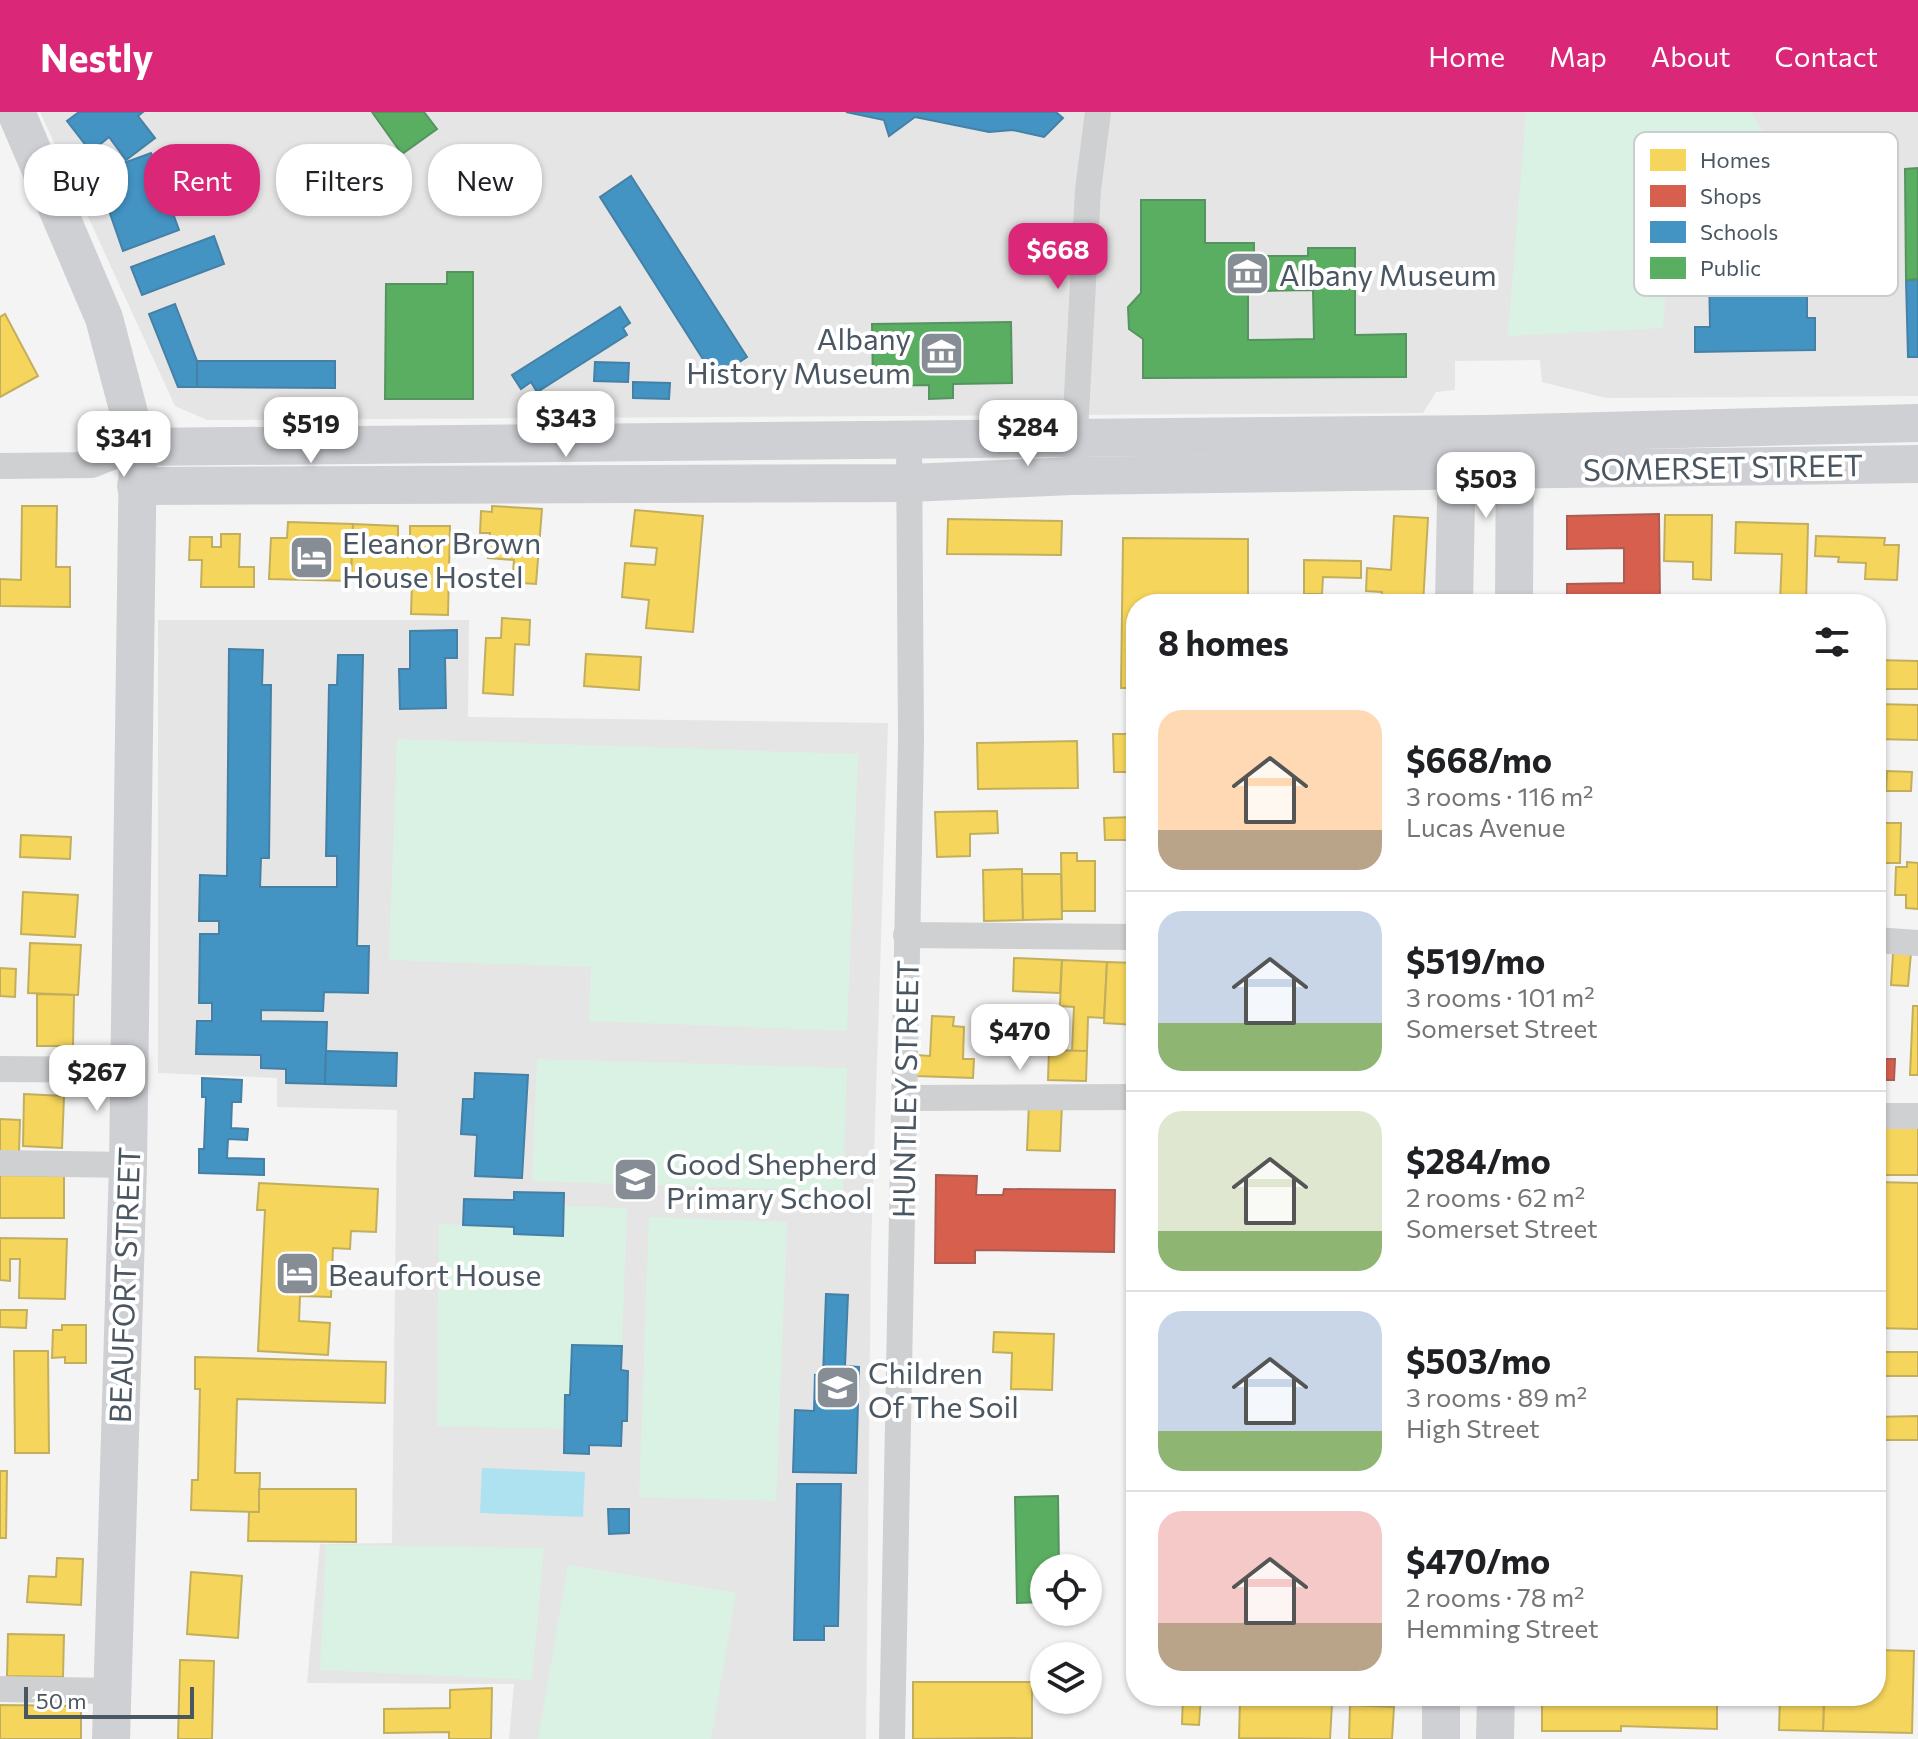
<!DOCTYPE html>
<html lang="en">
<head>
<meta charset="utf-8">
<style>
	body { margin:0; font-family:Commissioner,sans-serif; background:#f6f6f6; color:#202124; height:100vh; display:flex; flex-direction:column; font-size:30px; white-space:nowrap }
	* { box-sizing:border-box; margin:0 }
	p { font-size:26px; color:#757577 }
	.icon { flex:none; width:44px; height:44px; fill:none; stroke:currentColor; stroke-width:2; stroke-linecap:round; stroke-linejoin:round }
	.map { position:relative; flex:1; overflow:hidden }
	.panel { position:absolute; left:1126px; top:482px; width:760px; height:1112px; display:flex; flex-direction:column; background:#fff; border-radius:32px; box-shadow:0 2px 6px #0004 }
	.panel>* { flex:none }
	.guide { position:absolute; left:24px; top:32px; width:760px; height:72px; display:flex; gap:16px }
	.buttons { position:absolute; left:1030px; top:1442px; display:grid; gap:16px }
	.buttons a { display:grid; place-items:center; width:72px; height:72px; border-radius:50%; background:#fff; box-shadow:0 2px 6px #0004; font-size:40px }
	.scale { position:absolute; left:24px; bottom:20px; width:170px; box-sizing:border-box; padding-left:8px; border:4px solid #4a5661; border-top:0; font-size:22px; line-height:28px; white-space:nowrap; color:#4a5661; -webkit-text-stroke:6px #fff; paint-order:stroke }
	.price { position:absolute; translate:-50% -68px; padding:0 18px; border-radius:16px; background:#fff; color:#222; font-size:26px; line-height:52px; filter:drop-shadow(0 2px 4px #0008) }
	.price::after { content:''; position:absolute; left:50%; top:48px; width:24px; height:18px; margin-left:-12px; background:inherit; clip-path:polygon(0 0,100% 0,50% 100%) }
	.price.current { background:#db2777; color:#fff }
	ul { padding:0; list-style:none }
	li { display:flex; align-items:center; gap:24px; height:200px; padding:0 32px }
	li+li { border-top:2px solid #e0e0e0 }
	li span { display:grid; place-items:center; flex:none; width:224px; height:160px; border-radius:24px; color:#555 }
	li>.icon { margin-inline-start:auto }
	span .icon { width:96px; height:96px; fill:#fffc; stroke-width:1 }
	li b { font-size:34px }
	h2 { display:flex; justify-content:space-between; align-items:center; height:96px; padding:0 32px; font-size:34px }
	.tag { padding:0 28px; border-radius:32px; background:#fff; box-shadow:0 2px 6px #0004; font-size:28px; line-height:72px }
	.tag.current { background:#db2777; color:#fff }
	header { display:flex; align-items:center; gap:48px; box-sizing:border-box; height:112px; padding:0 40px; background:#db2777; color:#fff }
	header strong { font-size:38px }
	nav { display:flex; gap:44px; margin-inline-start:auto; font-size:28px }
	.map>svg:first-child { display:block }
	.education { fill:#e6e5e6 }
	.green { fill:#d9f2e3 }
	.water { fill:#aee2f0 }
	.homes { fill:#f6d55c; stroke:#c2af5e; stroke-width:2 }
	.shops { fill:#d6604d; stroke:#ac5d53; stroke-width:2 }
	.schools { fill:#4393c3; stroke:#4581a6; stroke-width:2 }
	.public { fill:#5aae61; stroke:#559461; stroke-width:2; fill-rule:evenodd }
	.lines { fill:none; stroke-linecap:round; stroke-linejoin:round }
	.street { stroke:#ced0d2; stroke-width:26 }
	.secondary { stroke:#ced0d4; stroke-width:38 }
	.labels { text-anchor:middle; dominant-baseline:central; stroke-width:8; stroke-linejoin:round; paint-order:stroke }
	.poi-label { font-size:30px; fill:#4a5661; stroke:#fff; text-anchor:start }
	.street-label { font-size:30px; fill:#4a5661; stroke:#fff }
	.key { fill:#fff; stroke:#c9ccd0; stroke-width:2 }
	.key-label { font-size:22px; fill:#4a5661 }
</style>
</head>
<body>
<header>
<strong>Nestly</strong>
<nav><a>Home</a><a>Map</a><a>About</a><a>Contact</a></nav>
</header>
<div class="map">
<svg width="1918" height="1627" viewBox="0 0 1918 1627">
	<rect width="100%" height="100%" fill="#f4f4f4"/>
	<g class="education">
		<polygon points="40,0 1918,0 1918,284 1606,286 1542,270 1540,248 1455,249 1455,278 1436,280 1423,301 207,308 175,294"/>
		<polygon points="158,508 469,508 468,605 888,611 871,1137 866,1627 509,1627 514,1572 307,1571 320,1432 392,1431 397,998 277,995 277,966 158,961"/>
	</g>
	<g class="green">
		<polygon points="1526,0 1751,0 1806,91 1671,110 1663,216 1508,224"/>
		<polygon points="397,627 858,642 847,919 589,909 591,855 389,848"/>
		<polygon points="537,947 847,956 843,1079 532,1069"/>
		<polygon points="564,1094 627,1096 622,1234 572,1233 570,1283 565,1283 564,1317 437,1314 439,1112 514,1115 514,1122 562,1123"/>
		<polygon points="649,1105 787,1110 776,1389 639,1385"/>
		<polygon points="326,1433 544,1436 532,1568 320,1558"/>
		<polygon points="568,1453 736,1481 711,1627 538,1627"/>
	</g>
	<polygon class="water" points="482,1356 585,1360 583,1405 480,1401"/>
	<g class="homes">
		<polygon points="5,202 38,264 0,285 0,205"/>
		<polygon points="22,394 57,394 56,455 70,455 70,495 0,494 0,467 21,468"/>
		<polygon points="492,394 542,397 536,472 522,471 523,461 513,460 514,448 488,446 490,421 480,421 481,399 492,400"/>
		<polygon points="635,398 703,404 693,520 646,516 649,488 622,485 625,451 655,453 657,436 631,434"/>
		<polygon points="1665,403 1712,403 1711,468 1693,467 1693,450 1664,449"/>
		<polygon points="1394,404 1428,406 1423,492 1381,492 1382,480 1366,479 1367,456 1391,458"/>
		<polygon points="948,407 1062,409 1061,443 947,442"/>
		<polygon points="288,410 353,412 351,469 269,467 271,426 287,426"/>
		<polygon points="1736,410 1808,412 1806,492 1780,491 1782,442 1735,441"/>
		<polygon points="353,412 398,414 398,428 410,428 410,414 450,414 448,503 411,502 412,470 351,469"/>
		<polygon points="221,422 240,422 239,455 254,455 254,475 201,475 202,448 189,448 190,425 212,425 212,435 221,435"/>
		<polygon points="1816,424 1885,426 1884,433 1899,433 1897,468 1865,467 1866,451 1838,450 1839,445 1815,444"/>
		<polygon points="1123,426 1248,427 1248,492 1136,492 1136,576 1121,576"/>
		<polygon points="1304,448 1361,449 1361,466 1323,465 1322,482 1304,482"/>
		<polygon points="502,506 530,508 529,533 515,532 513,583 483,581 486,526 501,526"/>
		<polygon points="586,542 641,545 639,578 584,574"/>
		<polygon points="1876,548 1918,549 1918,577 1876,577"/>
		<polygon points="1876,592 1918,593 1918,628 1876,627"/>
		<polygon points="1113,622 1136,622 1136,660 1114,660"/>
		<polygon points="1077,629 1078,676 978,677 977,631"/>
		<polygon points="1887,659 1912,660 1911,679 1886,679"/>
		<polygon points="997,699 998,721 970,722 970,744 937,745 935,700"/>
		<polygon points="1136,705 1136,728 1105,728 1104,706"/>
		<polygon points="1876,711 1901,711 1900,751 1876,751"/>
		<polygon points="21,723 71,725 70,747 20,745"/>
		<polygon points="1061,741 1077,741 1077,749 1095,749 1095,799 1062,799"/>
		<polygon points="1907,750 1918,751 1918,797 1906,796 1906,783 1895,783 1896,755 1907,755"/>
		<polygon points="1022,757 1023,808 984,809 983,758"/>
		<polygon points="1022,762 1061,762 1062,807 1023,808"/>
		<polygon points="23,780 78,783 75,825 21,822"/>
		<polygon points="1894,826 1911,841 1908,874 1891,873"/>
		<polygon points="30,831 81,833 78,883 28,881"/>
		<polygon points="1014,846 1062,848 1060,881 1013,879"/>
		<polygon points="1062,848 1107,850 1104,906 1088,905 1087,939 1072,939 1074,895 1060,894"/>
		<polygon points="1107,850 1136,851 1136,913 1104,911"/>
		<polygon points="0,856 16,857 15,885 0,884"/>
		<polygon points="37,882 74,883 73,934 37,934"/>
		<polygon points="1913,894 1918,894 1918,963 1910,963"/>
		<polygon points="932,904 954,905 953,914 964,915 963,947 974,947 973,966 916,964 917,943 930,944"/>
		<polygon points="1049,938 1087,939 1086,969 1048,968"/>
		<polygon points="24,982 64,984 62,1036 23,1034"/>
		<polygon points="1029,991 1062,992 1060,1039 1027,1038"/>
		<rect x="1876" y="1006" width="42" height="57"/>
		<polygon points="0,1007 20,1008 19,1040 0,1040"/>
		<polygon points="0,1063 64,1064 64,1106 0,1106"/>
		<polygon points="1876,1070 1918,1071 1918,1217 1876,1216"/>
		<polygon points="259,1071 378,1077 376,1120 351,1119 350,1137 333,1136 331,1185 300,1184 299,1209 330,1211 328,1243 258,1239 265,1098 257,1098"/>
		<polygon points="0,1126 67,1127 65,1187 19,1186 20,1147 10,1147 10,1169 0,1168"/>
		<polygon points="0,1198 27,1198 26,1216 0,1215"/>
		<polygon points="62,1213 86,1213 86,1251 65,1251 65,1245 52,1246 53,1218 62,1218"/>
		<polygon points="994,1220 1054,1222 1052,1278 1011,1277 1012,1241 993,1240"/>
		<polygon points="14,1239 48,1239 49,1341 15,1341"/>
		<rect x="1876" y="1240" width="42" height="24"/>
		<polygon points="195,1245 386,1250 385,1291 237,1287 235,1361 260,1361 259,1400 191,1398 192,1368 198,1368 200,1277 195,1277"/>
		<polygon points="1918,1304 1918,1328 1876,1328 1876,1305"/>
		<polygon points="0,1359 7,1359 6,1426 0,1426"/>
		<polygon points="259,1377 356,1377 356,1430 248,1429 249,1400 259,1400"/>
		<polygon points="57,1446 83,1447 81,1493 27,1490 29,1464 56,1465"/>
		<polygon points="191,1460 242,1464 238,1526 187,1522"/>
		<polygon points="8,1522 64,1523 63,1565 7,1564"/>
		<polygon points="1876,1538 1914,1539 1912,1621 1823,1619 1824,1584 1876,1584"/>
		<polygon points="180,1548 214,1549 212,1627 178,1627"/>
		<polygon points="913,1570 1032,1570 1032,1626 913,1627"/>
		<polygon points="492,1576 491,1627 449,1627 449,1620 384,1621 384,1597 450,1596 450,1578"/>
		<polygon points="1183,1584 1201,1584 1199,1613 1182,1612"/>
		<polygon points="1268,1584 1386,1584 1386,1594 1268,1589"/>
		<polygon points="1542,1584 1717,1584 1717,1617 1621,1614 1621,1619 1542,1619"/>
		<polygon points="1780,1584 1824,1584 1823,1619 1779,1618"/>
		<polygon points="1240,1588 1332,1592 1330,1627 1239,1626"/>
		<polygon points="0,1593 81,1594 81,1627 0,1627"/>
		<polygon points="1350,1593 1394,1595 1392,1627 1349,1627"/>
	</g>
	<g class="shops">
		<polygon points="1659,402 1660,492 1567,492 1567,472 1624,471 1624,436 1567,437 1567,404"/>
		<polygon points="1876,947 1895,947 1894,968 1876,968"/>
		<polygon points="936,1063 977,1064 976,1083 1003,1083 1004,1077 1115,1078 1114,1140 975,1138 975,1151 935,1151"/>
	</g>
	<g class="schools">
		<polygon points="79,0 143,0 138,4 155,26 126,48 109,25 91,40 67,9"/>
		<polygon points="846,0 1056,0 1063,6 1044,25 1013,18 989,20 915,5 889,24 884,8"/>
		<polygon points="151,41 179,118 123,139 96,61"/>
		<polygon points="631,64 747,245 715,266 600,85"/>
		<polygon points="214,124 224,152 142,183 131,155"/>
		<polygon points="1769,126 1815,126 1815,173 1807,173 1807,206 1815,206 1815,238 1695,240 1695,215 1710,215 1709,160 1696,160 1696,132 1736,131 1736,140 1769,140"/>
		<polygon points="1918,167 1918,245 1908,245 1906,168"/>
		<polygon points="175,192 197,249 197,275 178,275 149,202"/>
		<polygon points="620,195 630,211 623,216 627,223 537,280 531,270 521,277 512,263"/>
		<polygon points="197,249 335,249 335,276 197,275"/>
		<polygon points="595,250 629,251 628,270 594,269"/>
		<polygon points="633,270 670,271 669,287 633,286"/>
		<polygon points="457,518 457,546 445,546 446,596 400,597 399,557 410,557 410,519"/>
		<polygon points="229,537 263,538 262,573 271,573 269,746 261,746 260,775 337,775 337,744 326,744 329,573 337,573 338,543 363,543 357,834 369,834 368,881 324,880 323,899 261,898 261,909 327,910 325,972 286,971 286,957 261,956 261,943 196,942 197,909 212,909 212,891 199,891 200,822 219,822 219,809 199,809 200,763 227,764"/>
		<polygon points="326,939 397,941 396,974 325,972"/>
		<polygon points="475,961 528,963 522,1066 475,1064 477,1023 461,1022 463,987 474,987"/>
		<polygon points="202,966 242,968 241,990 232,990 231,1016 248,1017 247,1028 228,1027 227,1046 264,1047 264,1063 199,1061 199,1037 204,1037 206,985 202,985"/>
		<polygon points="514,1080 564,1081 563,1124 514,1122 514,1115 463,1113 464,1087 514,1088"/>
		<polygon points="826,1182 848,1183 845,1254 859,1255 856,1361 793,1360 795,1298 814,1299 815,1263 823,1264"/>
		<polygon points="572,1233 622,1234 621,1258 628,1259 627,1309 622,1309 621,1334 589,1333 589,1342 564,1341 565,1283 570,1283"/>
		<polygon points="797,1372 841,1372 838,1514 824,1514 824,1528 794,1528"/>
		<polygon points="608,1397 629,1397 629,1421 609,1422"/>
	</g>
	<g class="public">
		<polygon points="372,0 424,0 437,17 402,42"/>
		<polygon points="1918,56 1918,167 1906,168 1905,57"/>
		<path d="M 1141,88 L 1205,88 L 1205,131 L 1254,131 L 1254,144 L 1308,144 L 1308,136 L 1355,136 L 1355,223 L 1406,222 L 1406,265 L 1143,266 L 1143,227 L 1129,217 L 1128,195 L 1141,181 ZM 1313,178 L 1314,227 L 1248,228 L 1248,179 Z"/>
		<polygon points="447,160 473,160 473,287 385,287 386,172 447,172"/>
		<polygon points="1011,210 1012,271 953,272 953,286 929,287 929,273 873,274 872,212"/>
		<polygon points="1058,1384 1059,1456 1044,1456 1044,1490 1017,1491 1015,1385"/>
	</g>
	<g class="lines">
		<g class="street">
			<polyline points="1074,339 1088,78 1098,0"/>
			<polyline points="0,354 92,353 138,335"/>
			<polyline points="906,823 1136,825"/>
			<polyline points="1876,828 1918,831"/>
			<polyline points="0,957 127,958"/>
			<polyline points="904,986 1136,985"/>
			<polyline points="1876,1004 1918,1004"/>
			<polyline points="0,1051 128,1053"/>
			<polyline points="0,1577 111,1579"/>
			<polyline points="892,1627 911,629 909,328"/>
		</g>
		<g class="secondary">
			<polyline points="16,0 104,206 138,335 128,1053 111,1627"/>
			<polyline points="138,335 1485,322 1918,311"/>
			<polyline points="136,374 910,371 1072,364 1918,352"/>
			<polyline points="1454,492 1457,335"/>
			<polyline points="1514,492 1515,335"/>
			<polyline points="1441,1627 1441,1584"/>
			<polyline points="1495,1627 1496,1584"/>
		</g>
	</g>
	<defs>
		<symbol id="museum-square" viewBox="-11 -11 22 22"><rect x="-9" y="-9" width="18" height="18" rx="4" fill="#868d94" stroke="#fff"/><path d="M0-6L6-3V-2H-6V-3ZM-5-1h2V3h-2ZM-1-1h2V3h-2ZM3-1h2V3H3ZM-6 4H6V6H-6Z" fill="#fff"/></symbol>
		<symbol id="hotel-square" viewBox="-11 -11 22 22"><rect x="-9" y="-9" width="18" height="18" rx="4" fill="#868d94" stroke="#fff"/><path d="M-6-4.5h1.5V1H6V5H4.5V3h-9V5H-6ZM-4 0a1.8 1.8 0 1 1 3.6 0ZM.5 0V-2.5h3Q6-2.5 6 0Z" fill="#fff"/></symbol>
		<symbol id="school-square" viewBox="-11 -11 22 22"><rect x="-9" y="-9" width="18" height="18" rx="4" fill="#868d94" stroke="#fff"/><path d="M0-5L7-2L0 1L-7-2ZM-4 1L0 2.5L4 1V4Q0 6-4 4Z" fill="#fff"/></symbol>
	</defs>
	<g fill-rule="evenodd">
		<use href="#museum-square" x="1222" y="136" width="51" height="51"/>
		<use href="#museum-square" x="916" y="216" width="51" height="51"/>
		<use href="#hotel-square" x="286" y="420" width="51" height="51"/>
		<use href="#school-square" x="610" y="1042" width="51" height="51"/>
		<use href="#hotel-square" x="272" y="1136" width="51" height="51"/>
		<use href="#school-square" x="812" y="1250" width="51" height="51"/>
	</g>
	<g class="labels">
		<g class="poi-label">
			<text x="1279" y="161">Albany Museum</text>
			<text x="911" y="225" text-anchor="end">Albany<tspan x="911" dy="34">History Museum</tspan></text>
			<text x="342" y="429">Eleanor Brown<tspan x="342" dy="34">House Hostel</tspan></text>
			<text x="666" y="1050">Good Shepherd<tspan x="666" dy="34">Primary School</tspan></text>
			<text x="328" y="1161">Beaufort House</text>
			<text x="868" y="1259">Children<tspan x="868" dy="34">Of The Soil</tspan></text>
		</g>
		<g class="street-label">
			<text transform="translate(1723 354) rotate(-1)">SOMERSET STREET</text>
			<text transform="translate(904 977) rotate(-89)">HUNTLEY STREET</text>
			<text transform="translate(123 1173) rotate(-88)">BEAUFORT STREET</text>
		</g>
	</g>
	<rect x="1634" y="20" width="264" height="164" rx="12" class="key"/>
	<rect x="1650" y="37" width="36" height="22" fill="#f6d55c"/>
	<rect x="1650" y="73" width="36" height="22" fill="#d6604d"/>
	<rect x="1650" y="109" width="36" height="22" fill="#4393c3"/>
	<rect x="1650" y="145" width="36" height="22" fill="#5aae61"/>
	<g class="key-label">
		<text x="1700" y="56">Homes</text>
		<text x="1700" y="92">Shops</text>
		<text x="1700" y="128">Schools</text>
		<text x="1700" y="164">Public</text>
	</g>
</svg>
<div class="buttons">
<a><svg class="icon" aria-label="locate" viewBox="0 0 24 24"><circle cx="12" cy="12" r="6"/><path d="M12 2v4M12 18v4M2 12h4M18 12h4"/></svg></a>
<a><svg class="icon" aria-label="layers" viewBox="0 0 24 24"><path d="M12 4l9 5-9 5-9-5zM3 14l9 5 9-5"/></svg></a>
</div>
<div class="scale">50 m</div>
<b class="price current" style="left:1058px;top:179px">$668</b>
<b class="price" style="left:566px;top:347px">$343</b>
<b class="price" style="left:311px;top:353px">$519</b>
<b class="price" style="left:1028px;top:356px">$284</b>
<b class="price" style="left:124px;top:367px">$341</b>
<b class="price" style="left:1486px;top:408px">$503</b>
<b class="price" style="left:1020px;top:960px">$470</b>
<b class="price" style="left:97px;top:1001px">$267</b>
<div class="guide">
<a class="tag">Buy</a>
<a class="tag current">Rent</a>
<a class="tag">Filters</a>
<a class="tag">New</a>
</div>
<section class="panel">
<h2>8 homes<svg class="icon" aria-label="filters" viewBox="0 0 24 24"><path d="M4 7h16M4 17h16"/><circle cx="9" cy="7" r="2"/><circle cx="15" cy="17" r="2"/></svg></h2>
<ul>
<li><span style="background:linear-gradient(#ffd9b3 75%,#b9a48a 0)"><svg class="icon" aria-label="home" viewBox="0 0 24 24"><path d="M3 11l9-7 9 7M6 9v11h12V9"/></svg></span><div><b>$668/mo</b><p>3 rooms · 116 m²</p><p>Lucas Avenue</p></div></li>
<li><span style="background:linear-gradient(#c9d6e8 70%,#8fb573 0)"><svg class="icon" aria-label="home" viewBox="0 0 24 24"><path d="M3 11l9-7 9 7M6 9v11h12V9"/></svg></span><div><b>$519/mo</b><p>3 rooms · 101 m²</p><p>Somerset Street</p></div></li>
<li><span style="background:linear-gradient(#dfe7d0 75%,#8fb573 0)"><svg class="icon" aria-label="home" viewBox="0 0 24 24"><path d="M3 11l9-7 9 7M6 9v11h12V9"/></svg></span><div><b>$284/mo</b><p>2 rooms · 62 m²</p><p>Somerset Street</p></div></li>
<li><span style="background:linear-gradient(#c9d6e8 75%,#8fb573 0)"><svg class="icon" aria-label="home" viewBox="0 0 24 24"><path d="M3 11l9-7 9 7M6 9v11h12V9"/></svg></span><div><b>$503/mo</b><p>3 rooms · 89 m²</p><p>High Street</p></div></li>
<li><span style="background:linear-gradient(#f6c9c9 70%,#b9a48a 0)"><svg class="icon" aria-label="home" viewBox="0 0 24 24"><path d="M3 11l9-7 9 7M6 9v11h12V9"/></svg></span><div><b>$470/mo</b><p>2 rooms · 78 m²</p><p>Hemming Street</p></div></li>
</ul>
</section>
</div>
</body>
</html>
